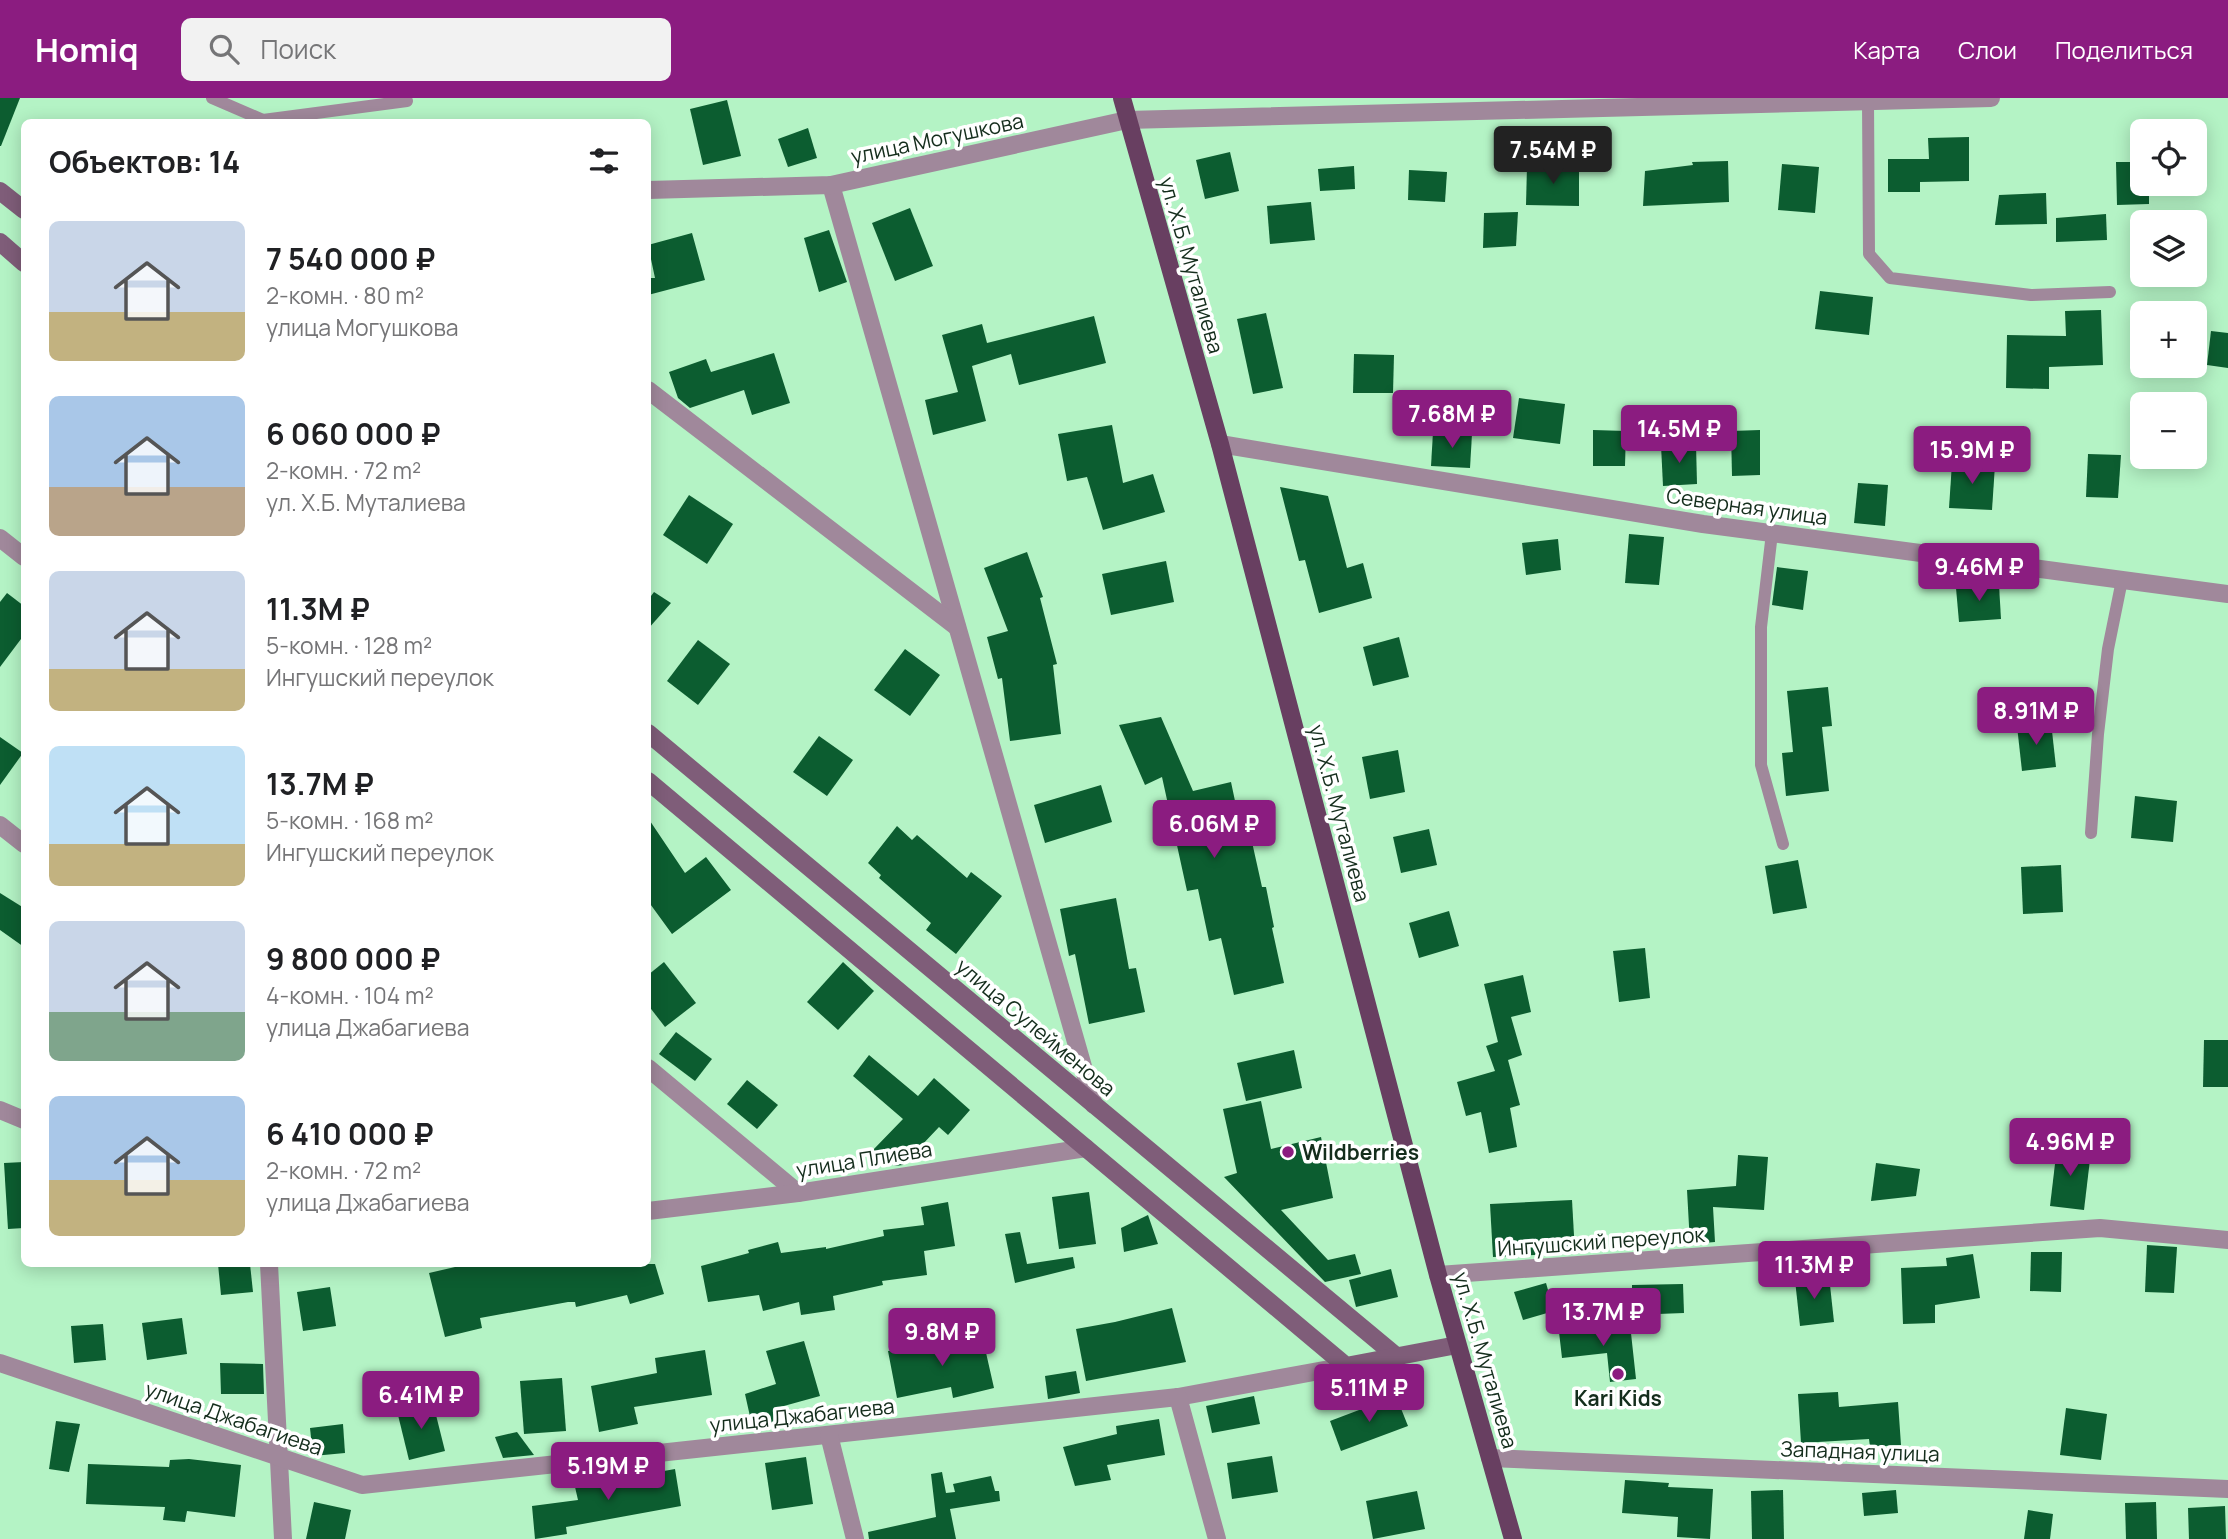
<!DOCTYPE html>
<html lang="ru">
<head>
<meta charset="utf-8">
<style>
	body { margin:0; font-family:Manrope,sans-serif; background:#f2f2f2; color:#202124; height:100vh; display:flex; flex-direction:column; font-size:26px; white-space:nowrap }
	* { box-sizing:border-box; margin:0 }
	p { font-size:23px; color:#757577 }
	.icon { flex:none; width:38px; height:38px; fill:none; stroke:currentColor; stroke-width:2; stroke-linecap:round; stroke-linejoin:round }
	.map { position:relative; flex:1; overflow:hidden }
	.details { position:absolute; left:21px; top:21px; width:630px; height:1148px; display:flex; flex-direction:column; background:#fff; border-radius:10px; box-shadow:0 4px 18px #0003 }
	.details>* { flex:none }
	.controls { position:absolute; left:2130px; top:21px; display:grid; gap:14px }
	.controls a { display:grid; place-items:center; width:77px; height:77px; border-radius:10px; background:#fff; box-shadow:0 4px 18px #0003; font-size:35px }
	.price { position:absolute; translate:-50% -60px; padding:0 16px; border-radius:7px; background:#8b1c80; color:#fff; font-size:23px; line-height:46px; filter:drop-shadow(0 2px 4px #0008) }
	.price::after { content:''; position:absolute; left:50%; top:42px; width:21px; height:16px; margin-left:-10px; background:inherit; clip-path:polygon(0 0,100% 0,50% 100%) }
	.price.on { background:#222; color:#fff }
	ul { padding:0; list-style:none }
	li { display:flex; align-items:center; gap:21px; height:175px; padding:0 28px }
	li span { display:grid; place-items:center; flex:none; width:196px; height:140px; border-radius:10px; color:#555 }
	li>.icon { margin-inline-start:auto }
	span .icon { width:84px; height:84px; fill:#fffc; stroke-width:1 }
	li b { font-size:30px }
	h2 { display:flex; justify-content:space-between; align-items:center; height:84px; padding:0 28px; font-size:30px }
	header { display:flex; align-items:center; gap:42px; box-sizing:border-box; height:98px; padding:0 35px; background:#8b1c80; color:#fff }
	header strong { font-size:33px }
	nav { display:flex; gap:38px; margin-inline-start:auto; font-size:24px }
	.search { width:490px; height:63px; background:#f2f2f2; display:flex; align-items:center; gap:18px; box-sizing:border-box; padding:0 24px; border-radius:10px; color:#757577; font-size:26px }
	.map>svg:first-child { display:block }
	.building { fill:#0c5d30 }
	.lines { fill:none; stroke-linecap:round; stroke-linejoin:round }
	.service { stroke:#a0889b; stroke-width:12 }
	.minor { stroke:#a0889b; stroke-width:18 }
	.tertiary { stroke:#a0889b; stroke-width:18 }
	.secondary { stroke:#7f5d79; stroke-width:18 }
	.primary { stroke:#683f61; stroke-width:18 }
	.poi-dot { fill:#8b1c80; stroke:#fff; stroke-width:2.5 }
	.labels { text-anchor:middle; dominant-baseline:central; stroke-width:7; stroke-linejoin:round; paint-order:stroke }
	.street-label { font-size:21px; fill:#142d1c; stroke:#fff }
	.poi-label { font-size:21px; font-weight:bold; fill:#142d1c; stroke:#fff; text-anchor:start }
</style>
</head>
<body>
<header>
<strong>Homiq</strong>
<div class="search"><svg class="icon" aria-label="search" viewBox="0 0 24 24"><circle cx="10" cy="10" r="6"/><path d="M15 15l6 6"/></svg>Поиск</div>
<nav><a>Карта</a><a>Слои</a><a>Поделиться</a></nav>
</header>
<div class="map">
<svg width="2228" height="1441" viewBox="0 0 2228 1441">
	<rect width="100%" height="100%" fill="#b4f3c5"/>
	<g class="building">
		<polygon points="0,0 20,0 1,48 0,48"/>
		<polygon points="727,2 741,58 703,67 690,11"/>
		<polygon points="808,30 817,60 788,69 778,41"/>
		<polygon points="1969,39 1969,83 1920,84 1920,94 1888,94 1888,61 1929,61 1928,40"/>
		<polygon points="1230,54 1239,93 1205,101 1196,62"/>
		<polygon points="1728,63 1729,104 1643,108 1645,73 1693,67 1692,64"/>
		<polygon points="2116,64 2142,64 2142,86 2149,86 2149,106 2117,107"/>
		<polygon points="1782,66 1819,69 1815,115 1778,112"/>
		<polygon points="1354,68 1355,91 1320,93 1318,71"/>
		<polygon points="1527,68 1579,68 1579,108 1526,107"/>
		<polygon points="1409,72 1447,74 1445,104 1408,102"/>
		<polygon points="2046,95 2047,126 1995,127 1999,97"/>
		<polygon points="1311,104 1315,142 1270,146 1267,108"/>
		<polygon points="910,110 933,168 895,183 872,125"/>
		<polygon points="1518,114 1516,148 1483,150 1484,115"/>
		<polygon points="2106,116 2107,142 2056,144 2056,120"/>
		<polygon points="829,132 847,184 819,194 804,140"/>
		<polygon points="692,135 705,182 648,197 648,180 655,180 648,147"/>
		<polygon points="1820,193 1873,199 1869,237 1815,231"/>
		<polygon points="2101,212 2103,267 2049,269 2049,291 2006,290 2007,237 2066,238 2065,213"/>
		<polygon points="1266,215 1283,290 1253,296 1237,221"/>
		<polygon points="1094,218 1106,265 1019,287 1011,256 972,268 986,323 933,337 925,302 958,294 942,237 982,226 987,245"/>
		<polygon points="2211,233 2228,235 2228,270 2207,267"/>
		<polygon points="774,255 790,305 752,317 744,292 690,310 678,300 669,274 706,261 711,274"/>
		<polygon points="1354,256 1394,257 1393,295 1353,295"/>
		<polygon points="1519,300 1565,306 1560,346 1513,340"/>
		<polygon points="1112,327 1123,385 1153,376 1165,414 1103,432 1087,379 1067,383 1058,336"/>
		<polygon points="1593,332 1626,333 1625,368 1593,368"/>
		<polygon points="1760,332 1760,377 1732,378 1731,333"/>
		<polygon points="1433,334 1472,336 1470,370 1431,368"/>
		<polygon points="1696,346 1697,386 1663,388 1661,347"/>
		<polygon points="2088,356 2121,357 2118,400 2086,399"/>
		<polygon points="1952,365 1995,367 1992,412 1949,410"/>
		<polygon points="1858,385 1888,387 1885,428 1854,425"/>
		<polygon points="1280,389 1328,398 1347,470 1363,465 1372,500 1319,515 1305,462 1299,463"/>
		<polygon points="689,397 733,426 707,466 663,437"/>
		<polygon points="1629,436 1664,439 1659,487 1625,485"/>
		<polygon points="1558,441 1561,472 1526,477 1522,445"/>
		<polygon points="1027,454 1043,499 1040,500 1057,566 1053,567 1061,636 1010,643 1002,580 998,581 987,539 1008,533 984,470"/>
		<polygon points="1166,463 1174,504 1111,517 1102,476"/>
		<polygon points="1777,469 1808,473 1803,512 1772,507"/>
		<polygon points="1999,487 2001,521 1959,524 1956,490"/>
		<polygon points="654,494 671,505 648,531 648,502"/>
		<polygon points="7,495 24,508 24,537 0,569 0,504"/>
		<polygon points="1399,539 1409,579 1373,588 1363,549"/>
		<polygon points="698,542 730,566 698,607 667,583"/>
		<polygon points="905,551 940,577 910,618 874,592"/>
		<polygon points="1828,589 1832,628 1822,629 1829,693 1786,698 1782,655 1793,654 1787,593"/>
		<polygon points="1161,619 1193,693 1231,684 1242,736 1250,735 1262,789 1266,789 1274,829 1272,830 1284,885 1234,897 1221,840 1209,843 1198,791 1187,793 1162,679 1145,687 1119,627"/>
		<polygon points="2051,624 2056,669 2022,673 2017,628"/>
		<polygon points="819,638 853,662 827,698 793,674"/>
		<polygon points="0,639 23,655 0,687"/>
		<polygon points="1398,652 1405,694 1370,701 1362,659"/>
		<polygon points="1101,687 1112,724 1045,745 1034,707"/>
		<polygon points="2135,698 2177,703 2173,744 2131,740"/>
		<polygon points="648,720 685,775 706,759 731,792 672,836 648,803"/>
		<polygon points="897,728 912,742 917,737 967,780 971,774 1002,798 956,856 926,832 931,825 879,780 881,777 868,765"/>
		<polygon points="1429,731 1437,767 1401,775 1393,739"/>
		<polygon points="1798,762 1807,810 1773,816 1765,768"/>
		<polygon points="2061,767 2063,814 2023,816 2021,769"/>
		<polygon points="0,795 24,810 24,849 0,832"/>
		<polygon points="1116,800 1129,871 1136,870 1145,914 1089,926 1075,856 1069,858 1060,811"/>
		<polygon points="1449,813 1459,848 1419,860 1409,825"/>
		<polygon points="1645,850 1650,900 1619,904 1613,853"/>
		<polygon points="664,864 696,905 665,929 648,907 648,877"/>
		<polygon points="843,864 874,893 838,932 807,904"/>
		<polygon points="1523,877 1531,914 1511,919 1522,957 1508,962 1520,1007 1510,1010 1517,1049 1489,1055 1481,1014 1466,1018 1457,984 1495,973 1486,948 1498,944 1484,886"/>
		<polygon points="676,934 712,961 695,983 659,956"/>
		<polygon points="2204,942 2228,942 2228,989 2203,989"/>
		<polygon points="1294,952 1302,990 1246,1003 1237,965"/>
		<polygon points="869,957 918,998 934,980 970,1012 948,1037 939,1029 903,1067 895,1068 873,1052 903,1021 853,978"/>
		<polygon points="747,982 778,1007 757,1031 727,1006"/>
		<polygon points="1261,1003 1271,1051 1321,1039 1333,1100 1281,1112 1328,1162 1355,1156 1361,1176 1325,1184 1224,1079 1237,1075 1223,1011"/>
		<polygon points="2057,1049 2091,1053 2084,1112 2050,1108"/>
		<polygon points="1738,1057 1768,1059 1764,1112 1713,1109 1715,1144 1690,1146 1687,1092 1736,1088"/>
		<polygon points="24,1064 24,1130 8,1131 4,1065"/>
		<polygon points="1876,1065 1920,1071 1916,1098 1871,1103"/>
		<polygon points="1089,1094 1096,1146 1059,1151 1052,1099"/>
		<polygon points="1572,1102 1575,1155 1493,1159 1490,1106"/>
		<polygon points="948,1104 955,1148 924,1153 927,1177 882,1183 883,1187 833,1198 835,1212 801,1217 799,1204 763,1213 759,1197 708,1204 701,1168 749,1155 748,1152 778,1144 781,1155 826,1149 826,1151 884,1138 883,1132 924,1127 921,1109"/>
		<polygon points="1148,1117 1158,1146 1124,1154 1121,1130"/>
		<polygon points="1020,1134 1027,1166 1073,1159 1075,1170 1015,1185 1005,1136"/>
		<polygon points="2147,1147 2177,1149 2174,1195 2145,1194"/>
		<polygon points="2031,1154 2062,1154 2061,1194 2030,1193"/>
		<polygon points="1973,1156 1980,1200 1935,1207 1935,1225 1903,1226 1901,1170 1947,1168 1946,1160"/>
		<polygon points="218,1166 250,1166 253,1194 221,1197"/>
		<polygon points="468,1166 655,1166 664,1196 630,1206 627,1197 576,1209 575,1204 568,1204 480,1220 482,1230 445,1239 429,1175"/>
		<polygon points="1391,1171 1398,1199 1356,1209 1349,1182"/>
		<polygon points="1829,1178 1834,1224 1800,1228 1795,1182"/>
		<polygon points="1546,1185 1554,1213 1523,1222 1514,1194"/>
		<polygon points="1683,1186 1684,1215 1632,1217 1632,1187"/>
		<polygon points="330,1189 336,1228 303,1233 297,1194"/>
		<polygon points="1172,1210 1186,1264 1086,1283 1076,1231 1115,1224"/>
		<polygon points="182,1220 187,1256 147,1262 142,1225"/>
		<polygon points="103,1226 106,1262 74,1265 71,1228"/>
		<polygon points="1630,1226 1636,1281 1610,1284 1607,1255 1562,1260 1559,1234"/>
		<polygon points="982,1237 994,1290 953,1300 951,1289 897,1300 888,1253 918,1248 918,1251"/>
		<polygon points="804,1243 820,1298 773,1311 776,1328 753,1332 745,1296 776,1286 766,1253"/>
		<polygon points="705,1252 712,1297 634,1309 638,1326 599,1334 591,1288 657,1275 655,1260"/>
		<polygon points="220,1265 263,1266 264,1296 221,1296"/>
		<polygon points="1076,1273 1080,1295 1048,1301 1045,1278"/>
		<polygon points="562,1280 566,1333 524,1336 520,1283"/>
		<polygon points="1838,1294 1839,1309 1898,1304 1901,1347 1870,1349 1869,1341 1801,1345 1798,1296"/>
		<polygon points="1254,1298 1260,1326 1212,1335 1206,1308"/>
		<polygon points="1396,1298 1408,1328 1341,1353 1330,1323"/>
		<polygon points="433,1305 445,1353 409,1362 397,1313"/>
		<polygon points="2066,1310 2107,1316 2101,1362 2060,1357"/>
		<polygon points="1159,1321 1165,1357 1107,1367 1111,1382 1075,1388 1063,1349 1117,1336 1116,1328"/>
		<polygon points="56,1323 80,1326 69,1374 49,1371"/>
		<polygon points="343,1326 345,1355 313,1358 310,1330"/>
		<polygon points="517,1334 534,1357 503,1360 495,1339"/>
		<polygon points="1272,1358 1278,1394 1232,1401 1227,1365"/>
		<polygon points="806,1359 813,1406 772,1412 765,1365"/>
		<polygon points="189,1361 241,1367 235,1419 187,1413 185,1424 163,1422 165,1409 86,1406 88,1366 169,1369 170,1362"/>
		<polygon points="675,1371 681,1408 566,1429 567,1436 535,1441 532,1408 578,1402 575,1389"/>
		<polygon points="942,1374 946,1395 955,1394 953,1386 991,1378 995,1393 999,1393 1000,1403 950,1411 956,1441 869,1441 868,1434 936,1419 931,1376"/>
		<polygon points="1625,1382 1669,1385 1668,1389 1713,1391 1710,1441 1677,1439 1678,1419 1622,1415"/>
		<polygon points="1783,1392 1784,1441 1752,1441 1751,1393"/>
		<polygon points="1896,1392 1898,1415 1864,1418 1862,1395"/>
		<polygon points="1417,1393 1425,1431 1373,1441 1366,1403"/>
		<polygon points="314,1404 351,1412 345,1441 306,1441"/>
		<polygon points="2156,1404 2157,1441 2126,1441 2125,1405"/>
		<polygon points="2225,1408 2226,1441 2189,1441 2188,1410"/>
		<polygon points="2028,1412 2053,1416 2050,1441 2024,1441"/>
	</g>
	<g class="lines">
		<g class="service">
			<polyline points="212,0 263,22"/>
			<polyline points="1868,4 1869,156 1890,180 2031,197 2110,194"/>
			<polyline points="263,24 263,22 407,3"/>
			<polyline points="1772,435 1761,529 1761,667 1783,746"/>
			<polyline points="2091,735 2098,636 2108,551 2122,482"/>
		</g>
		<g class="minor">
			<polyline points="831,87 1094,1007"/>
			<polyline points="648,92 831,87 1127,22"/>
			<polyline points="648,292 957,529"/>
			<polyline points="1220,346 1703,426 2228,496"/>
			<polyline points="0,440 24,459"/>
			<polyline points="0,727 24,746"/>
			<polyline points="648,970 798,1095"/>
			<polyline points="0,1012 24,1022"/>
			<polyline points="648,1113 798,1095 1086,1050"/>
			<polyline points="269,1166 283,1441"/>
			<polyline points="1438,1177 2100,1130 2228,1142"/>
			<polyline points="0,1265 362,1387 1178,1299 1346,1268"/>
			<polyline points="1178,1299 1217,1441"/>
			<polyline points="829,1337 855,1441"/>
			<polyline points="1490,1360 2228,1391"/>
		</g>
		<polyline class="tertiary" points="1127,22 1991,0"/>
		<g class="secondary">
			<polyline points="0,93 24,112"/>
			<polyline points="0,144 24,165"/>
			<polyline points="648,635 1396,1258"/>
			<polyline points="648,683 1346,1268 1457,1247"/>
		</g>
		<polyline class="primary" points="1122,0 1220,346 1438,1177 1513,1441"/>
	</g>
	<g class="poi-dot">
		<circle cx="1288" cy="1054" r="7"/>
		<circle cx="1618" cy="1276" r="7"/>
	</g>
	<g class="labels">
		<g class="street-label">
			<text transform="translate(937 40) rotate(-12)">улица Могушкова</text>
			<text transform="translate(1192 167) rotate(74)">ул. Х.Б. Муталиева</text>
			<text transform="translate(1747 408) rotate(8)">Северная улица</text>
			<text transform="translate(1340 715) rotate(75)">ул. Х.Б. Муталиева</text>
			<text transform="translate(1036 929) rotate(40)">улица Сулейменова</text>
			<text transform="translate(864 1061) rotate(-9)">улица Плиева</text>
			<text transform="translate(1601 1143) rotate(-4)">Ингушский переулок</text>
			<text transform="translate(1486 1262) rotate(74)">ул. Х.Б. Муталиева</text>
			<text transform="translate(802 1317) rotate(-6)">улица Джабагиева</text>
			<text transform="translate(234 1320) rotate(19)">улица Джабагиева</text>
			<text transform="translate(1860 1353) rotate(2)">Западная улица</text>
		</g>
		<g class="poi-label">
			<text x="1302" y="1054">Wildberries</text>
			<text x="1618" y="1300" text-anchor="middle">Kari Kids</text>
		</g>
	</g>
</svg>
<div class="controls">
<a><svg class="icon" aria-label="locate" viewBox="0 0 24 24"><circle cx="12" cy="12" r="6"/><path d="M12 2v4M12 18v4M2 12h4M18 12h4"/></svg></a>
<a><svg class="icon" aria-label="layers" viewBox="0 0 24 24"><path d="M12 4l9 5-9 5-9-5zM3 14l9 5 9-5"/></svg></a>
<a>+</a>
<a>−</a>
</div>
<b class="price on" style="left:1553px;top:88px">7.54M ₽</b>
<b class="price" style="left:1452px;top:352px">7.68M ₽</b>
<b class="price" style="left:1679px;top:367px">14.5M ₽</b>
<b class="price" style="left:1972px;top:388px">15.9M ₽</b>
<b class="price" style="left:1979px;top:505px">9.46M ₽</b>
<b class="price" style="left:2036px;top:649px">8.91M ₽</b>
<b class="price" style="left:1214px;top:762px">6.06M ₽</b>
<b class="price" style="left:2070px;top:1080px">4.96M ₽</b>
<b class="price" style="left:1814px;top:1203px">11.3M ₽</b>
<b class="price" style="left:1603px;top:1250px">13.7M ₽</b>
<b class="price" style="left:942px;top:1270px">9.8M ₽</b>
<b class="price" style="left:1369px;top:1326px">5.11M ₽</b>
<b class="price" style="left:421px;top:1333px">6.41M ₽</b>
<b class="price" style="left:608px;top:1404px">5.19M ₽</b>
<section class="details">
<h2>Объектов: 14<svg class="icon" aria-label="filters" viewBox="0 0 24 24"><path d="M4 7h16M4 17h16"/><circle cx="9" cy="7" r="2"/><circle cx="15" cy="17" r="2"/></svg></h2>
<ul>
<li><span style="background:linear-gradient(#c9d6e8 65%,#c2b280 0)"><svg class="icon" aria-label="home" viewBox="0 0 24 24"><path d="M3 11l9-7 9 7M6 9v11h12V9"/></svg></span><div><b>7 540 000 ₽</b><p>2-комн. · 80 m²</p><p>улица Могушкова</p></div></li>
<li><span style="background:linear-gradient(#a9c7e8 65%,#b9a48a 0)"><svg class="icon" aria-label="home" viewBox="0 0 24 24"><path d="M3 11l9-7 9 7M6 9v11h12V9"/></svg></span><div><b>6 060 000 ₽</b><p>2-комн. · 72 m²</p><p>ул. Х.Б. Муталиева</p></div></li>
<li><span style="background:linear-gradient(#c9d6e8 70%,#c2b280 0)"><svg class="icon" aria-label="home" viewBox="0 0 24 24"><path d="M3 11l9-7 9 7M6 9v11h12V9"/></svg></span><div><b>11.3M ₽</b><p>5-комн. · 128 m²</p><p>Ингушский переулок</p></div></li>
<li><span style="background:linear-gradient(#bfe0f5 70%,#c2b280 0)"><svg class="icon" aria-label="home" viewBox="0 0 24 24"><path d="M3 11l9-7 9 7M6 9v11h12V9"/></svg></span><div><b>13.7M ₽</b><p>5-комн. · 168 m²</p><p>Ингушский переулок</p></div></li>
<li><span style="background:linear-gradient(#c9d6e8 65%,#7fa58c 0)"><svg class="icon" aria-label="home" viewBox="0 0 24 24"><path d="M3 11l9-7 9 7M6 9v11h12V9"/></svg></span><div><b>9 800 000 ₽</b><p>4-комн. · 104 m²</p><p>улица Джабагиева</p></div></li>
<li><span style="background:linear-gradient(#a9c7e8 60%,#c2b280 0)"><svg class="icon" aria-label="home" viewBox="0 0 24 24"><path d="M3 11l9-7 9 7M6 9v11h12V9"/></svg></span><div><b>6 410 000 ₽</b><p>2-комн. · 72 m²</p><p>улица Джабагиева</p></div></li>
</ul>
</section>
</div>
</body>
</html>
